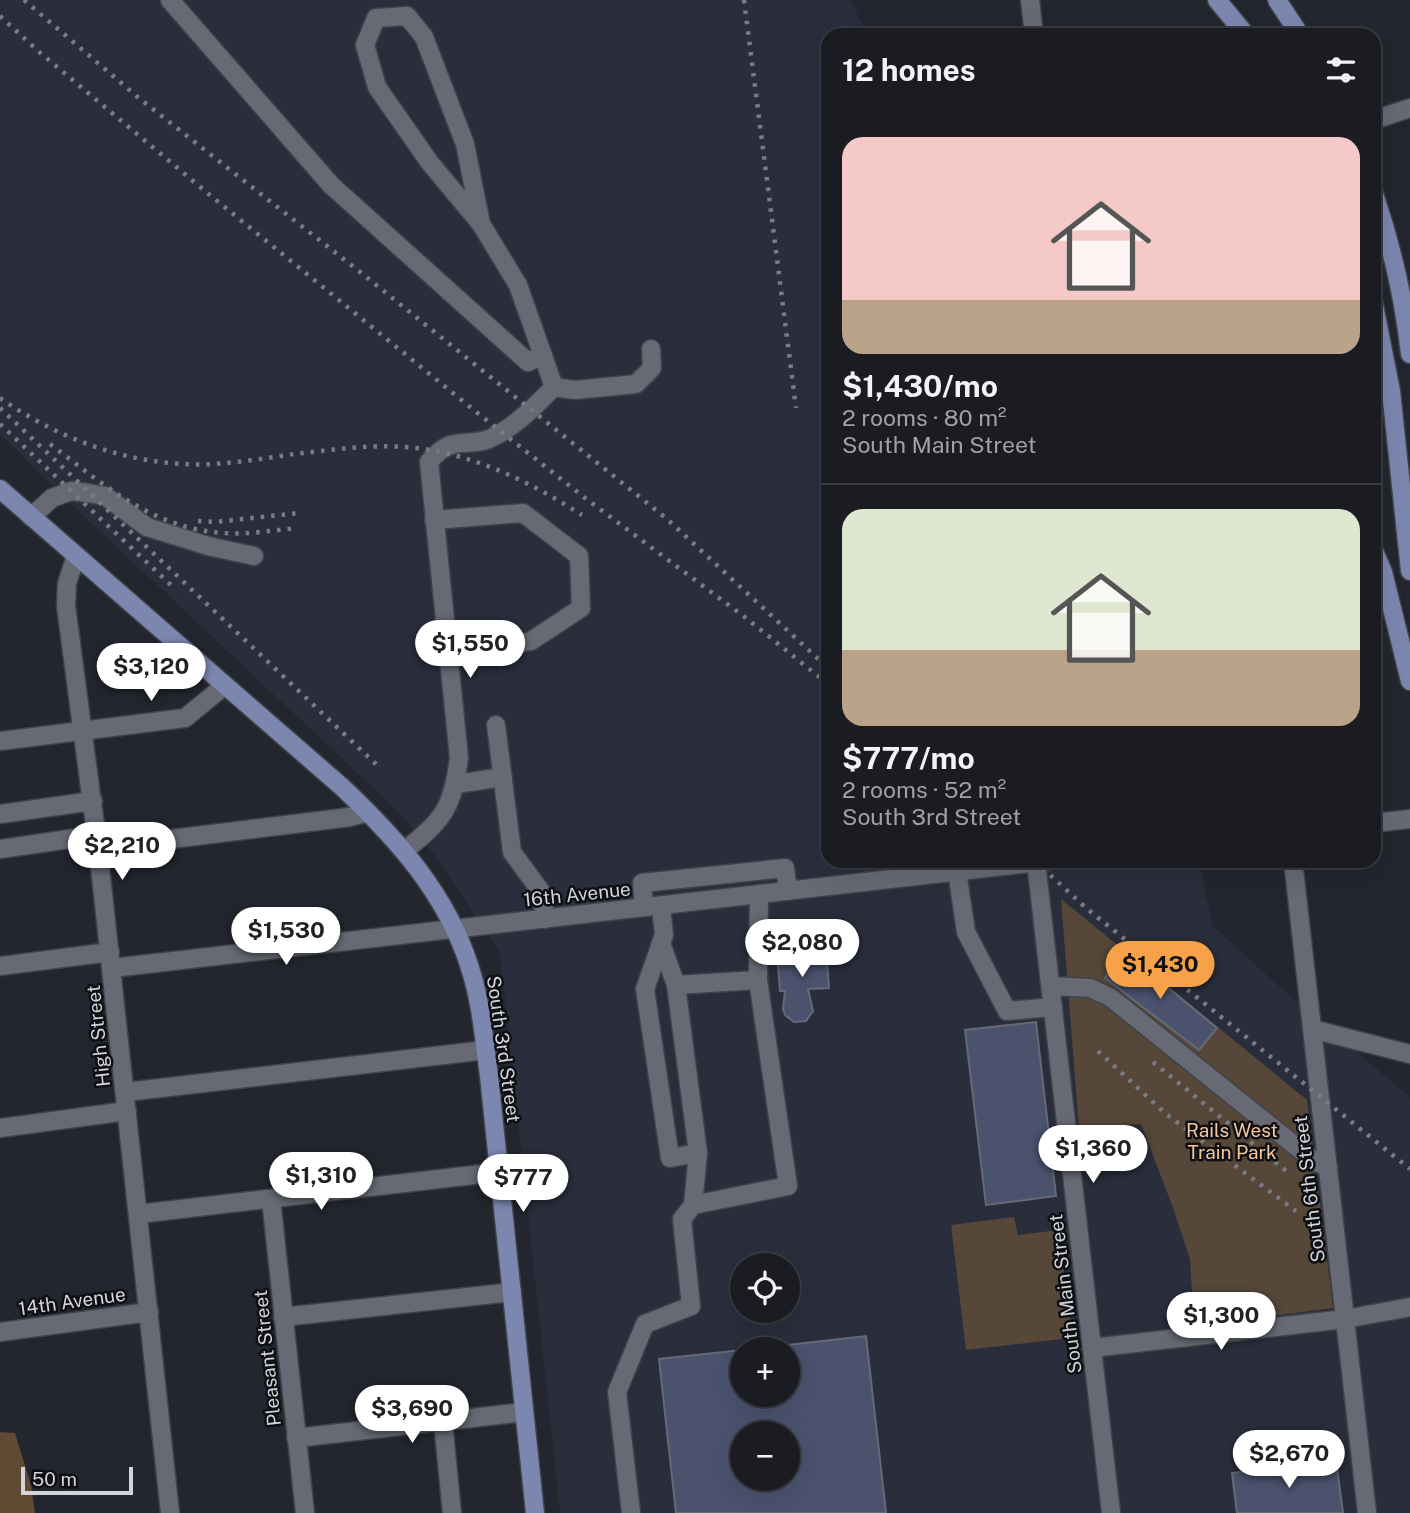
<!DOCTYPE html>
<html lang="en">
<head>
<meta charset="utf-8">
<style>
	body { margin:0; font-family:"Public Sans",sans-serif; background:#23252a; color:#f1f3f6; height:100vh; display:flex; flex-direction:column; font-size:26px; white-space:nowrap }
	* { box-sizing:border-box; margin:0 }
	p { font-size:23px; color:#9fa1a5 }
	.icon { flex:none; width:38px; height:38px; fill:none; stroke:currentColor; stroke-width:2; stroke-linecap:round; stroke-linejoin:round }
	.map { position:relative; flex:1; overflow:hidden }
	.panel { position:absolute; left:821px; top:28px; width:560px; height:840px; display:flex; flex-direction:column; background:#1a1c22; border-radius:21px; box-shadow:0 7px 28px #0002,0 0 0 2px #383a40 }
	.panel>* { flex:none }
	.fabs { position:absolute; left:730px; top:1253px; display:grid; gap:14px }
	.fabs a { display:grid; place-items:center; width:70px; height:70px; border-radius:50%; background:#1a1c22; box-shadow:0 7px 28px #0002,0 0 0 2px #383a40; font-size:35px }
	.scale { position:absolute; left:21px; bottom:18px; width:112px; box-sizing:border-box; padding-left:7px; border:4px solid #d2d4d9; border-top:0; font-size:19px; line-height:24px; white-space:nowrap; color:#d2d4d9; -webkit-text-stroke:5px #0e0f13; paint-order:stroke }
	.price { position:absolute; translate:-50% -60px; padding:0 16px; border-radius:24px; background:#fff; color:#222; font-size:23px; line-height:46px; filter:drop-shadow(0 2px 4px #0008) }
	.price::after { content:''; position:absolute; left:50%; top:42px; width:21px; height:16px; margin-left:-10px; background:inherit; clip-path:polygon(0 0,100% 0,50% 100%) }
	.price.selected { background:#f7a248; color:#111 }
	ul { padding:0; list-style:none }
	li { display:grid; align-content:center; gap:14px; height:371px; padding:0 21px }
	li+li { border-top:2px solid #383a40 }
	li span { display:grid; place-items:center; height:217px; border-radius:21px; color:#555 }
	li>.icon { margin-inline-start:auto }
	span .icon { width:126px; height:126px; fill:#fffc; stroke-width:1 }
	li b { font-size:30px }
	h2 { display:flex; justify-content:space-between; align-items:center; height:84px; padding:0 21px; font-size:30px }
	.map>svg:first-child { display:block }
	.built { fill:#2a2e3c; fill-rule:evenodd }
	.green { fill:#564739 }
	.forest { fill:#614a33 }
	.building { fill:#4a526e; stroke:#676a74; stroke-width:2; fill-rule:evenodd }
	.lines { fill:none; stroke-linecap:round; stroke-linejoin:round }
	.minor-casing { stroke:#404249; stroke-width:21 }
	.major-casing { stroke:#404249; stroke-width:21 }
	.minor { stroke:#676a74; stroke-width:18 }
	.major { stroke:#7c87b0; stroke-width:18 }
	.rail { stroke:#797c82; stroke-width:4.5; stroke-dasharray:3.5 7; stroke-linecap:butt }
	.labels { text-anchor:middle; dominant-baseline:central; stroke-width:5; stroke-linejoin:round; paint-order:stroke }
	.street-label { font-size:19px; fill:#d2d4d9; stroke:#0e0f13 }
	.park-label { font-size:19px; fill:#f6c79d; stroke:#0e0f13 }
</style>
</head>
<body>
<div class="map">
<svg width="1410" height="1513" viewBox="0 0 1410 1513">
	<rect width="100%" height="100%" fill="#23262e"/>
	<path class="built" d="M 0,0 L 851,0 L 867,35 L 828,35 L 828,861 L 1199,861 L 1213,926 L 1291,997 L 1410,1097 L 1410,1513 L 560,1513 L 500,953 L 433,853 L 400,813 L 71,504 L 0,434 ZM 742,1265 L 788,1265 L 788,1311 L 742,1311 ZM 742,1349 L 788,1349 L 788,1395 L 742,1395 ZM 742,1433 L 788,1433 L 788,1479 L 742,1479 Z"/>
	<g class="green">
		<polygon points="1061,899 1307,1100 1333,1308 1194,1326 1190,1259 1172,1205 1141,1124 1079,1129"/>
		<polygon points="1014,1217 1018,1235 1059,1230 1072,1338 966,1350 951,1225"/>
	</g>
	<polygon class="forest" points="0,1432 15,1433 31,1485 35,1513 0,1513"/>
	<g class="building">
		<polygon points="826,947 829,988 808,989 813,1011 806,1021 794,1022 785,1015 783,1009 785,991 780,991 777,951"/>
		<polygon points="1125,952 1217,1028 1199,1050 1105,978"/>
		<polygon points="1036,1022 1056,1196 986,1205 965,1030"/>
		<path d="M 866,1336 L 886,1513 L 676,1513 L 659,1359 L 742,1350 L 742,1395 L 788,1395 L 788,1345 ZM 742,1433 L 788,1433 L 788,1479 L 742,1479 Z"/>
		<polygon points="1336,1460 1343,1513 1237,1513 1232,1473"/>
	</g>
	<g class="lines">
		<defs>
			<g id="minor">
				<polyline points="170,0 331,185 528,362 543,355"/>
				<polyline points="1030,0 1034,35"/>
				<polyline points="1374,120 1410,108"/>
				<polyline points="554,387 575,390 636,384 652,368 651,349"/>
				<polyline points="31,517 52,498 71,491 88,493 105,496 147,527 208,546 254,556"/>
				<polyline points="434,520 523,513 579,556 581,608 531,641 448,656"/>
				<polyline points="76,556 67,583 66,606 98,848 170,1513"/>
				<polyline points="496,725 512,852 542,893 545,919"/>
				<polyline points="0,741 185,718 224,686"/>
				<polyline points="456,784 503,777"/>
				<polyline points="0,814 93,801"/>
				<polyline points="1374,823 1410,819"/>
				<polyline points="98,848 350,817 368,812"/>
				<polyline points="0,849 97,835"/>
				<path d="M 404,851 C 444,819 452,809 459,758 L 429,462 C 452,434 464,448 489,439 C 514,428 535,406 554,387 L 518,285 L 481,224 L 430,163 L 377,87 L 365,45 L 376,18 L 407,16 L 424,37 L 465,144 L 481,224"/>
				<polyline points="1293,861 1367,1513"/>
				<polyline points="1036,862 1111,1513"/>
				<polyline points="957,871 966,932 1007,1011 1053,1007"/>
				<polyline points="661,906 664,935 645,989 670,1158 698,1153 693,1205"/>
				<polyline points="644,907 642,883 785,868 788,891"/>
				<polyline points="661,943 676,985 698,1153"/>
				<polyline points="0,966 110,952"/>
				<polyline points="112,968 1048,861"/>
				<polyline points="676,985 758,980"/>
				<polyline points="1051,986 1090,988 1110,997 1314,1161 1328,1167"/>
				<polyline points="1312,1029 1410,1054"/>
				<polyline points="126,1092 486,1050"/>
				<polyline points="0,1128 127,1111"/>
				<polyline points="271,1199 305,1513"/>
				<polyline points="138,1214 499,1172"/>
				<polyline points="283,1317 512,1292"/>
				<polyline points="0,1332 149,1312"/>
				<polyline points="1092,1348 1345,1319 1410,1307"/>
				<polyline points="443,1422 452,1513"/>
				<polyline points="296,1438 524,1412"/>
				<polyline points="631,1513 617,1392 645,1324 691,1306 682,1219 693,1205 788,1186 758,980 759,894"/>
			</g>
			<g id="major">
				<polyline points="1217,0 1246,35"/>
				<polyline points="1277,0 1300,35"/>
				<path d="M 1374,194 C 1392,246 1404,300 1410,354"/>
				<polyline points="1374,305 1391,391 1410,571"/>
				<path d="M 0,489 L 342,787 C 396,838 446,893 469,965 C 481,1000 484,1039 489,1076 L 535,1513"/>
				<polyline points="1374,551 1383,572 1410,681"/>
			</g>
		</defs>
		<use href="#minor" class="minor-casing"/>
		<use href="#major" class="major-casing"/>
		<use href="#minor" class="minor"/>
		<use href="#major" class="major"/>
		<g class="rail">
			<polyline points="24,0 140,99 360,272 667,519 828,668"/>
			<polyline points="744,0 796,408"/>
			<polyline points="0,16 38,51 205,191 475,411 585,498 746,618 828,684"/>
			<path d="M 0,398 C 63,442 137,468 215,464 C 241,462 268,458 294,454 C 334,450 375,443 416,448 C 476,455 532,483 582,515"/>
			<polyline points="0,408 379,767"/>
			<polyline points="0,424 173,587"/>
			<path d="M 50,444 C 104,485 152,528 223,533 C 248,535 273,530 298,528"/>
			<polyline points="198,521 215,522 299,513"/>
			<polyline points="1035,861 1086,908 1410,1169"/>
			<polyline points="1098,1051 1166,1114 1296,1211"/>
			<polyline points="1153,1062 1290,1174"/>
		</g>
	</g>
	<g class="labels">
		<g class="street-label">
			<text transform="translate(577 894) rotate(-6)">16th Avenue</text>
			<text transform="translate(98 1036) rotate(-96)">High Street</text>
			<text transform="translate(504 1049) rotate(82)">South 3rd Street</text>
			<text transform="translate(1309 1189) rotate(-97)">South 6th Street</text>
			<text transform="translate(1065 1294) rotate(-97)">South Main Street</text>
			<text transform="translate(72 1301) rotate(-8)">14th Avenue</text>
			<text transform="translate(267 1358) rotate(-96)">Pleasant Street</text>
		</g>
		<g class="park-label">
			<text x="1232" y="1130">Rails West<tspan x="1232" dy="22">Train Park</tspan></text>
		</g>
	</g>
</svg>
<div class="fabs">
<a><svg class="icon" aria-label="locate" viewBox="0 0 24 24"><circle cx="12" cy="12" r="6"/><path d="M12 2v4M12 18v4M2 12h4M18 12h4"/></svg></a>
<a>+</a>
<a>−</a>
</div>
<div class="scale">50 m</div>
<b class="price" style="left:470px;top:680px">$1,550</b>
<b class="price" style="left:151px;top:703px">$3,120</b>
<b class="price" style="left:122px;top:882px">$2,210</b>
<b class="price" style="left:286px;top:967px">$1,530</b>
<b class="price" style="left:802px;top:979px">$2,080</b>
<b class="price selected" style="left:1160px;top:1001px">$1,430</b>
<b class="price" style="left:1093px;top:1185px">$1,360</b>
<b class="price" style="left:321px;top:1212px">$1,310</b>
<b class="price" style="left:523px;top:1214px">$777</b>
<b class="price" style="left:1221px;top:1352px">$1,300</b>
<b class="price" style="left:412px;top:1445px">$3,690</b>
<b class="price" style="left:1289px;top:1490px">$2,670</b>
<section class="panel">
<h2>12 homes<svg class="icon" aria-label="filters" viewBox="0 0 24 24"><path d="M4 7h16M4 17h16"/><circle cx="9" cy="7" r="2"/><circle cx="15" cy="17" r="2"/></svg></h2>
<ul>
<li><span style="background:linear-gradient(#f6c9c9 75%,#b9a48a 0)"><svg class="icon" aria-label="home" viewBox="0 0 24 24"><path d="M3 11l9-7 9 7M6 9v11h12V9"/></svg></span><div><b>$1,430/mo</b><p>2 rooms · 80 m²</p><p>South Main Street</p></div></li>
<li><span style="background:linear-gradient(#dfe7d0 65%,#b9a48a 0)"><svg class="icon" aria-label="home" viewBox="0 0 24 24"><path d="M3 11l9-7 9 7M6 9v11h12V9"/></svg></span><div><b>$777/mo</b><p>2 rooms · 52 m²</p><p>South 3rd Street</p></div></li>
</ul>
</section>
</div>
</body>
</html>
